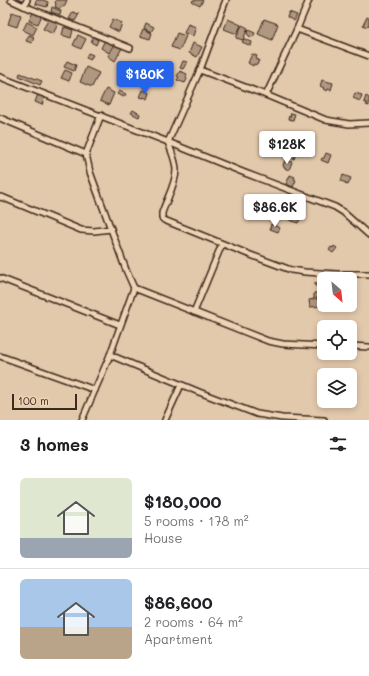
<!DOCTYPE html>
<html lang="en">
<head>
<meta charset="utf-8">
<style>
	body { margin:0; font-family:Mali,sans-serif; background:#f2f2f2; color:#202124; height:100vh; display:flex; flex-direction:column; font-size:15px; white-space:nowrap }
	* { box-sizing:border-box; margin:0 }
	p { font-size:13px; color:#757577 }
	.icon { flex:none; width:22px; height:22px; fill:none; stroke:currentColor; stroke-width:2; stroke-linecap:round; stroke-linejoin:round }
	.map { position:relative; height:420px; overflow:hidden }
	.side { display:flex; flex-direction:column; background:#fff; flex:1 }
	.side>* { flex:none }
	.needle { width:26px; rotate:152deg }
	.fabs { position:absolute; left:317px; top:272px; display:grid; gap:8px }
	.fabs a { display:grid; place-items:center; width:40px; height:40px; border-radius:6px; background:#fff; box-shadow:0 2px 6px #0003; font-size:20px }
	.scale { position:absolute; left:12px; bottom:10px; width:65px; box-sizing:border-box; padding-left:4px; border:2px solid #3b2a1e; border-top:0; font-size:11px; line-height:14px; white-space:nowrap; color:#3b2a1e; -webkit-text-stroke:3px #eed3b5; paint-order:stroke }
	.price { position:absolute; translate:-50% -34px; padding:0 9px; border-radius:4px; background:#fff; color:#222; font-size:13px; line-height:26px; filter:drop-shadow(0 1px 2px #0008) }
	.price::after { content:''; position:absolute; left:50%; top:24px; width:12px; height:9px; margin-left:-6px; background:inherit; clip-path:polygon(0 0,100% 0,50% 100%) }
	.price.current { background:#2563eb; color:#fff }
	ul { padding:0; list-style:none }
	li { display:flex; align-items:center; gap:12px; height:100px; padding:0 20px }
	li+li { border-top:1px solid #e0e0e0 }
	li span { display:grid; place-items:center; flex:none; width:112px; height:80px; border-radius:6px; color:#555 }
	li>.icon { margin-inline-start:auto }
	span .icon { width:48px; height:48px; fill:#fffc; stroke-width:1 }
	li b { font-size:17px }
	h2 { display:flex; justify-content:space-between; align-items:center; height:48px; padding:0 20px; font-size:17px }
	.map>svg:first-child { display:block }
	.building { fill:#af9780; stroke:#3b2a1e }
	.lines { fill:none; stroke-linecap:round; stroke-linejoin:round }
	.street-casing { stroke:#3b2a1e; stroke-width:8 }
	.street { stroke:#eed3b5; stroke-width:5 }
</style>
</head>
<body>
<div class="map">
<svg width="369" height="420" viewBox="0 0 369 420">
	<rect width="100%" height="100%" fill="#e3c9ac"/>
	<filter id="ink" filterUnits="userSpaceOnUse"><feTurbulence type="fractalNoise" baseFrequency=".025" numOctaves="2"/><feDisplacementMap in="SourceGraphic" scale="8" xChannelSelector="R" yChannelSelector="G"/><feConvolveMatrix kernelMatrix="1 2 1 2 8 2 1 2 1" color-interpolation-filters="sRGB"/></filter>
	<g filter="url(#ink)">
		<g class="building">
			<polygon points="36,0 43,0 48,2 47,7 35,4"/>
			<polygon points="56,0 67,0 64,7 62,6 60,9 55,7 56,4 55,3"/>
			<polygon points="193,0 203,0 200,6 192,2"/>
			<polygon points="52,7 61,11 60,15 51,12"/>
			<polygon points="12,12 21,15 17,27 8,24"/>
			<polygon points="33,12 42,15 38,24 29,21"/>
			<polygon points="73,12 79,14 75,21 69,19"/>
			<polygon points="289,12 297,15 294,21 287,17"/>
			<polygon points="50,17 59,22 53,34 43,29"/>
			<polygon points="367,17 369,18 369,26 367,26 367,27 363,25"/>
			<polygon points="113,19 122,23 119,32 109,27"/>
			<polygon points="228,19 241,25 237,34 224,29"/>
			<polygon points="264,19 278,24 272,40 258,34"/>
			<polygon points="27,22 37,27 33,35 23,30"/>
			<polygon points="146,23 154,27 151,32 144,28"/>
			<polygon points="188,24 196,27 193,36 184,33"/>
			<polygon points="242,25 248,28 243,40 236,38"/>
			<polygon points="64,27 73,30 71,38 62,35"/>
			<polygon points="143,29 152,33 150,39 140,36"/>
			<polygon points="248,30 255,33 253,37 249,36 247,33"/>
			<polygon points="177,33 186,36 180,50 171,47"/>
			<polygon points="29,35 34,37 32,43 26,41"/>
			<polygon points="78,35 86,39 81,49 73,45"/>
			<polygon points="93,37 98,40 96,45 91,42"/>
			<polygon points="244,39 252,42 251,46 242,42"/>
			<polygon points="105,40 114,44 109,53 101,48"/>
			<polygon points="193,43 202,47 197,57 189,53"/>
			<polygon points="115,44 122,48 115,61 108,56"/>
			<polygon points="88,53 93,55 90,60 86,58"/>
			<polygon points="252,54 257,56 256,59 259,60 257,65 254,64 253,66 248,63"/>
			<polygon points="67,61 76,65 74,71 64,67"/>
			<polygon points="183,61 187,62 183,69 180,68"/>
			<polygon points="166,62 170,64 167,67 165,72 162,70"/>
			<polygon points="123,65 127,66 124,73 121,72"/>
			<polygon points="86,67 99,73 92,87 80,82"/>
			<polygon points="65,70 72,73 69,81 61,78"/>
			<polygon points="148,71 154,72 152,75 154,76 153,79 151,79 150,81 143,79 145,72 147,72"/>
			<polygon points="180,71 187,74 186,77 187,79 185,83 177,80 179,77 177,76"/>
			<polygon points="20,73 42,81 40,85 19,76"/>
			<polygon points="322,80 333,83 331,90 328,89 327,91 323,89 324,88 320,86"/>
			<polygon points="106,89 114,93 109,105 100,101"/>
			<polygon points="143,90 150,93 148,99 144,97 144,98 140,97"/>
			<polygon points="119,91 126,94 124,97 117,94"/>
			<polygon points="355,93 362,95 360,101 353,98"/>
			<polygon points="38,94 45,96 42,105 35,102"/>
			<polygon points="366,96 369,98 369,106 366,105 367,103 364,102"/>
			<polygon points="133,110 140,114 139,117 131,113"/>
			<polygon points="291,113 295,114 293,120 288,119 289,116 290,117"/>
			<polygon points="291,149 297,151 294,159 289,157 289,156 288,156"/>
			<polygon points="326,153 331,155 328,163 321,160 322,158 324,158"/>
			<polygon points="287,160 292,162 289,170 284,168 284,167 283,166 284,162"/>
			<polygon points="290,175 295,177 294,179 296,180 293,187 286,184"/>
			<polygon points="343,175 351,178 348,185 345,184 346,183 341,181"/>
			<polygon points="258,196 261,197 256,210 255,209 255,211 253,210"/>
			<polygon points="293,214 301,217 298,223 289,220 291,216 292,216"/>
			<polygon points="271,224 280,228 278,232 270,229"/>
			<polygon points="334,246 337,248 333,253 329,250 331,247 333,248"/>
			<polygon points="322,280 323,282 324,282 324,288 317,288 317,286 315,286 315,283 319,283 319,281"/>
			<polygon points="323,292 324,297 316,298 316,299 324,299 324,306 310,307 309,300 314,299 314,293"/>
		</g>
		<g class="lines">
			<defs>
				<g id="street">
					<polyline points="11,0 24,6 27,0"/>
					<polyline points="24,6 130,48"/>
					<polyline points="297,29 369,56"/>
					<polyline points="200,70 266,95 326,120 349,124 369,123"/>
					<polyline points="0,77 168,142 200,70 226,0"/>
					<polyline points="266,95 297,29 309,0"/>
					<polyline points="0,118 86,154"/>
					<path d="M 168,142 C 171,151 176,161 176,170 C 176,184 166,200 162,213 L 162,218 L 164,220 L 248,254 L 291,270 L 305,272 L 337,274 L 369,274"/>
					<polyline points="168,142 245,173 335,207 343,212 369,235"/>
					<polyline points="0,197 4,198 81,230 94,231 111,229"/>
					<polyline points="0,278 120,325"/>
					<polyline points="134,288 268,341 283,344 324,346"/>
					<polyline points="194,312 222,244"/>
					<polyline points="350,346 369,347"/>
					<polyline points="110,355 199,392 257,414 282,418 324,420"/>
					<polyline points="0,356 95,390"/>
					<polyline points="82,420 110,355 134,288 126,270 90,172 86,154 101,115"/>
					<polyline points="165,420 181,385"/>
				</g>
			</defs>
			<use href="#street" class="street-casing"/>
			<use href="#street" class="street"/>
		</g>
	</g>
</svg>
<div class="fabs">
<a><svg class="needle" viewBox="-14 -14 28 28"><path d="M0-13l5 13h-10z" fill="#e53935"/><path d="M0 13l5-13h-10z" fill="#757577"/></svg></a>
<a><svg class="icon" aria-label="locate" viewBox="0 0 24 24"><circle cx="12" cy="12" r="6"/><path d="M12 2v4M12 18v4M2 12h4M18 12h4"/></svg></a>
<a><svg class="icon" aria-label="layers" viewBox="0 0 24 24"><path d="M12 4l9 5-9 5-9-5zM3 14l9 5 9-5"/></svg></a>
</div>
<div class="scale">100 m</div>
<b class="price current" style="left:145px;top:95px">$180K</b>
<b class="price" style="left:287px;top:165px">$128K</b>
<b class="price" style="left:275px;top:228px">$86.6K</b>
</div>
<section class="side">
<h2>3 homes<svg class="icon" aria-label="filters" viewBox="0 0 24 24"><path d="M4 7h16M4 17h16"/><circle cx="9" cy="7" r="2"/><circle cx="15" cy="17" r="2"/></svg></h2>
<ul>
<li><span style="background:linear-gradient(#dfe7d0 75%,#9aa5b1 0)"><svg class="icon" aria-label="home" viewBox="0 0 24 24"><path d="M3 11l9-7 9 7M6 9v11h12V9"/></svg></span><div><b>$180,000</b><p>5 rooms · 178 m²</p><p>House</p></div></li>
<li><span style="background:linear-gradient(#a9c7e8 60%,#b9a48a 0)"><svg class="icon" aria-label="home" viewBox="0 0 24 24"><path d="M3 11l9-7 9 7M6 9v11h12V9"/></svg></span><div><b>$86,600</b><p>2 rooms · 64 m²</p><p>Apartment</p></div></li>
</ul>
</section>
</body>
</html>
